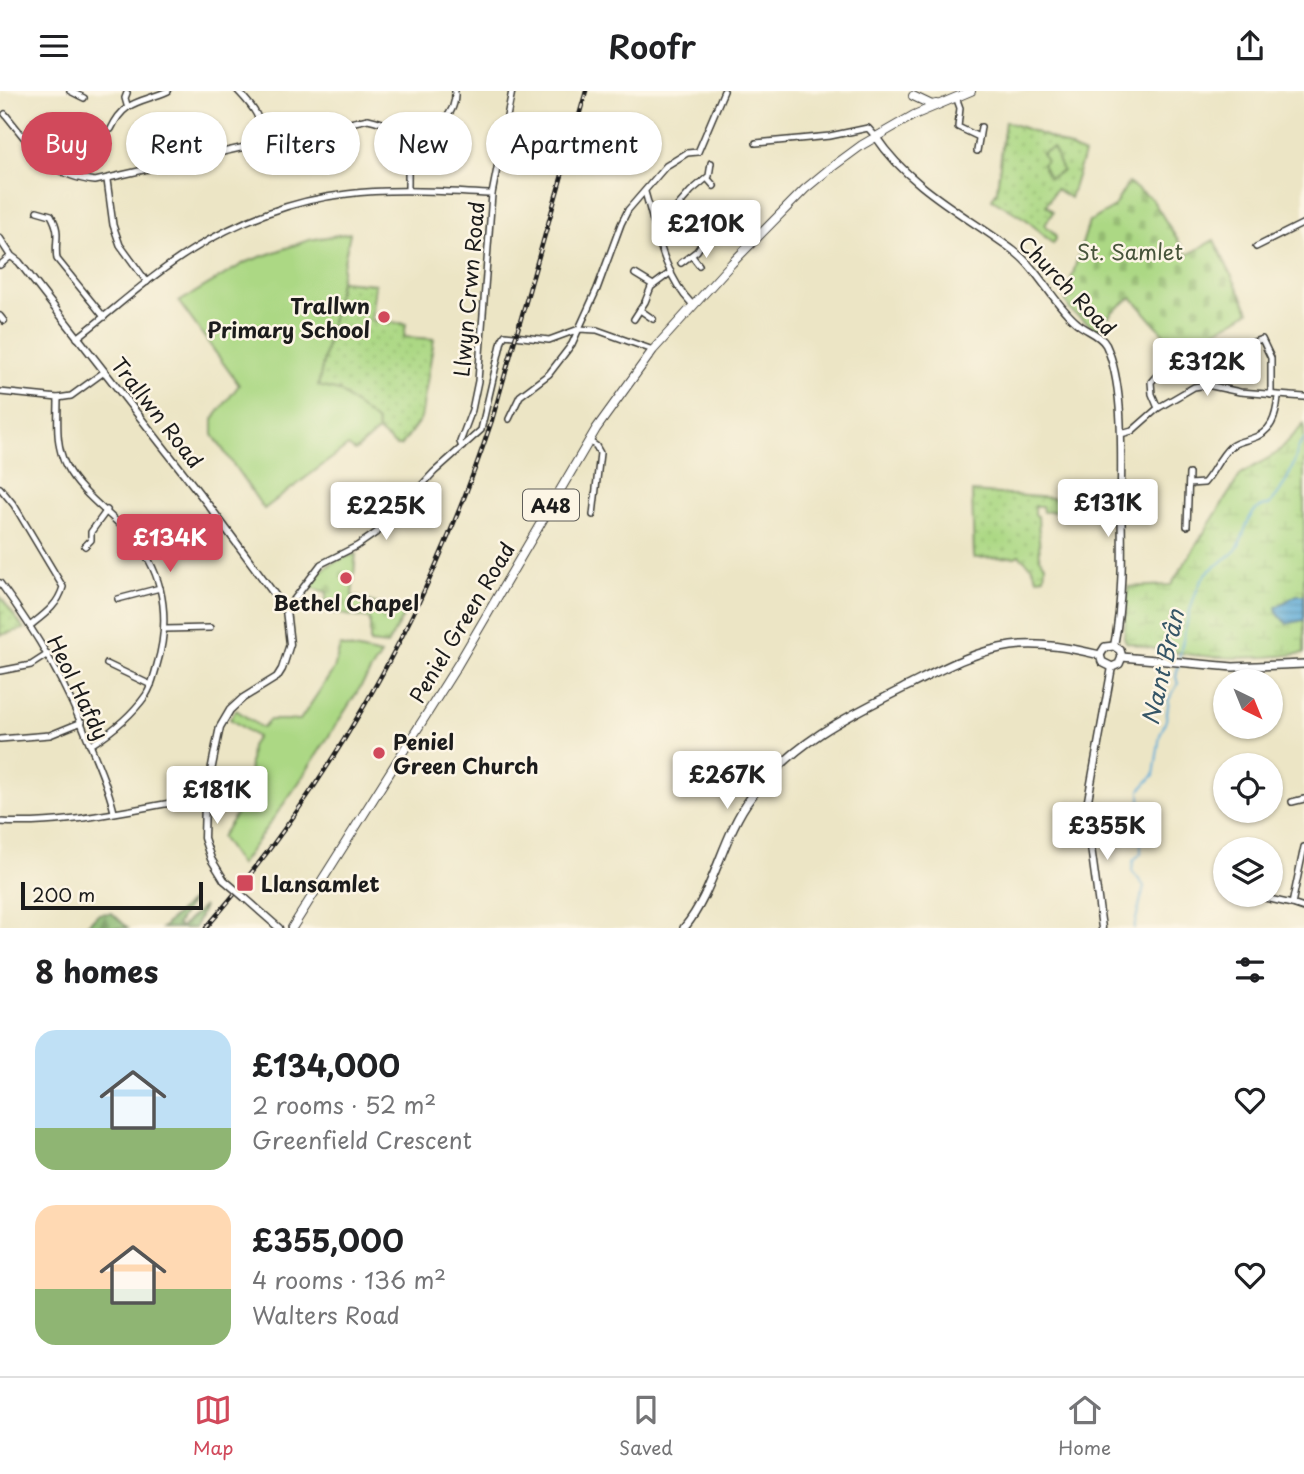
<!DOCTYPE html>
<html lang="en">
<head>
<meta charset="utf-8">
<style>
	body { margin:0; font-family:"Playpen Sans",sans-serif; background:#f2f2f2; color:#202124; height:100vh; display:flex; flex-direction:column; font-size:26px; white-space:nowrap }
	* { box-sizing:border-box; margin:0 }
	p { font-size:23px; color:#757577 }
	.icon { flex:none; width:38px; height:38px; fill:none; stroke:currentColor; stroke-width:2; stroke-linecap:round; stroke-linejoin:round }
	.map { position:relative; height:837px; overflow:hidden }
	.drawer { display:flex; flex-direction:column; background:#fff; flex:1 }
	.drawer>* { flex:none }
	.hud { position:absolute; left:21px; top:21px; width:700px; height:63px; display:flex; gap:14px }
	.needle { width:46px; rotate:137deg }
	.buttons { position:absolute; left:1213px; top:578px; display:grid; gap:14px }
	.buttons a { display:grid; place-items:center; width:70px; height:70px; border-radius:50%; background:#fff; box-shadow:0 2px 5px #0004; font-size:35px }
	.scale { position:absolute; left:21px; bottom:18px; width:182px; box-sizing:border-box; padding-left:7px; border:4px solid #1c1c1c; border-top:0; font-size:19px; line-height:24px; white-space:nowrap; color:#1c1c1c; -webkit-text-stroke:5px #fcf5e5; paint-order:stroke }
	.price { position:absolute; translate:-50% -60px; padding:0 16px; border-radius:7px; background:#fff; color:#222; font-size:23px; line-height:46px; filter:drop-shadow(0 2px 4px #0008) }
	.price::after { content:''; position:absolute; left:50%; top:42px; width:21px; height:16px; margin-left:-10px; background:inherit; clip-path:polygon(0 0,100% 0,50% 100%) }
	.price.active { background:#d1495b; color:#fff }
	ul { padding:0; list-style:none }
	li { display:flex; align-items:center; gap:21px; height:175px; padding:0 35px }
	li span { display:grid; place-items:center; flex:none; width:196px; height:140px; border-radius:21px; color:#555 }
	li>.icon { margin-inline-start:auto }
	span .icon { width:84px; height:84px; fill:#fffc; stroke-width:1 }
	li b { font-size:30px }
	h2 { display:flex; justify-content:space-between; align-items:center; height:84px; padding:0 35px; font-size:30px }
	.chip { padding:0 24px; border-radius:32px; background:#fff; box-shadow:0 2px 5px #0004; font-size:24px; line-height:63px }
	.chip.active { background:#d1495b; color:#fff }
	header { display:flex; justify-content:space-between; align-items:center; height:91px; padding:0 35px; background:#fff; font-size:32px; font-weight:600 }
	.tab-bar { display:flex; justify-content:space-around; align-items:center; height:98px; border-top:2px solid #e0e0e0; background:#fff; font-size:19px; color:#757577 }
	.tab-bar a { display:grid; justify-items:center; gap:4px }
	.tab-bar .active { color:#d1495b }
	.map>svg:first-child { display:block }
	.grass { fill:url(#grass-dots); stroke:#647a50; stroke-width:2 }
	.forest { fill:url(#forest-firs); stroke:#526a47; stroke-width:2 }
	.wetland { fill:url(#wetland-marsh); stroke:#647a50; stroke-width:2 }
	.cemetery { fill:url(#cemetery-stones); stroke:#647a50; stroke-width:2 }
	.green { fill:#acd884; stroke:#647a50; stroke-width:2 }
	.water { fill:url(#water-rules); stroke:#3d647a; stroke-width:2 }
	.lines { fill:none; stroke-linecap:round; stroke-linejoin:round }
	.stream { stroke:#5eacd8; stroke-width:2 }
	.minor-casing { stroke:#3b3a35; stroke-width:8 }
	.tertiary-casing { stroke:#3b3a35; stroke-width:9 }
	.secondary-casing { stroke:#3b3a35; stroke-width:10 }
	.primary-casing { stroke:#3b3a35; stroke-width:10 }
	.minor { stroke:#fff; stroke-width:5 }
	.tertiary { stroke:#fff; stroke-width:6 }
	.secondary { stroke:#fff; stroke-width:7 }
	.primary { stroke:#fff; stroke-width:8 }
	.rail-casing { stroke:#1c1c1c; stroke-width:4.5 }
	.rail { stroke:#fcf5e5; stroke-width:2; stroke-dasharray:5; stroke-linecap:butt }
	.tertiary-bridge-casing { stroke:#3b3a35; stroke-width:9; stroke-linecap:butt }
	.tertiary-bridge { stroke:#fff; stroke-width:6 }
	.poi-dot { fill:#d1495b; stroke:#fcf5e5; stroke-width:2.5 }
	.labels { text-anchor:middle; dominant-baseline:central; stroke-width:5; stroke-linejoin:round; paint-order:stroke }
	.shield { fill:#fcf5e5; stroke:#5f5d58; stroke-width:2 }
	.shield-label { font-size:19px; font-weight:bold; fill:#1c1c1c }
	.park-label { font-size:21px; fill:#47543b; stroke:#fcf5e5 }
	.street-label { font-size:21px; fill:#1c1c1c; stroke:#fcf5e5 }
	.poi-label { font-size:21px; font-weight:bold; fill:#1c1c1c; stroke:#fcf5e5; text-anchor:start }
	.water-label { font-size:23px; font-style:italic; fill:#365667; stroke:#fcf5e5 }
</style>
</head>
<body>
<header><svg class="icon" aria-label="menu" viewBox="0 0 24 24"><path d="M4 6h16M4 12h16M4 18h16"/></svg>Roofr<svg class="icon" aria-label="share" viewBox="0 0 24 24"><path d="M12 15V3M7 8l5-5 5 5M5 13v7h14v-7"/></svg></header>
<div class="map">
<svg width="1304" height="837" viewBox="0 0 1304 837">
	<defs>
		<pattern id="grass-dots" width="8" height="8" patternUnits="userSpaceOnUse" patternTransform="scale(1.75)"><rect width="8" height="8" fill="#acd884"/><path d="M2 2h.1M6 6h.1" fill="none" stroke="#93b971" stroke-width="1.8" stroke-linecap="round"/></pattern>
		<pattern id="forest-firs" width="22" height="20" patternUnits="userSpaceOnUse" patternTransform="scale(1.75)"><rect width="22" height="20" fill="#89b872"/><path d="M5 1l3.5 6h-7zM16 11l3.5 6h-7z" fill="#6f955d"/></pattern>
		<pattern id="wetland-marsh" width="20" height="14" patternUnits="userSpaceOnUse" patternTransform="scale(1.75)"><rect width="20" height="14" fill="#acd884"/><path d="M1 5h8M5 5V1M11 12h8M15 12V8" fill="none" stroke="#93b971"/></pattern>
		<pattern id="cemetery-stones" width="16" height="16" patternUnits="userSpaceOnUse" patternTransform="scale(1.75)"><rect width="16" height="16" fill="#acd884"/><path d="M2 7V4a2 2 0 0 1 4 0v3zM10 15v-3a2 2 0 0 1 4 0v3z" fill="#93b971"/></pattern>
		<pattern id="water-rules" width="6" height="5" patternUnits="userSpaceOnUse" patternTransform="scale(1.75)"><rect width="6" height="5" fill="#5eacd8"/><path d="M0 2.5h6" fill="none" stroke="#4d8bae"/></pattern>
	</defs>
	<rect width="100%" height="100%" fill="#fcf5e5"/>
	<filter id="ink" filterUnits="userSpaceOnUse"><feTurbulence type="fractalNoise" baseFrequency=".0143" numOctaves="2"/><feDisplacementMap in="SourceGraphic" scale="14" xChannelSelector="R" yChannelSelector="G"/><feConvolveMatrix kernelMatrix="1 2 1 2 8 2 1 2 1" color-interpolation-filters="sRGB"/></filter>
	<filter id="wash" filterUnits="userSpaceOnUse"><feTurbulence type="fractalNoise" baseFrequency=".00686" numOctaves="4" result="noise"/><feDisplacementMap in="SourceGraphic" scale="28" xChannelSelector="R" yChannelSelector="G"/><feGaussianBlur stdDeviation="1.57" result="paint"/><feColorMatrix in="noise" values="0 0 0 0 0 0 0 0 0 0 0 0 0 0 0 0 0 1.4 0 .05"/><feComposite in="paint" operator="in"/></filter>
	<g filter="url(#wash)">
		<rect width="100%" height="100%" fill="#ece5c5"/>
		<g class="grass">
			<polygon points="1005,30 1048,46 1084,63 1070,107 1056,98 1046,114 1053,121 1045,134 1055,143 1056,148 1053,153 1027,129 992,108 997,99"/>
			<polygon points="340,190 375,193 371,229 406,233 404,246 434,248 421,327 401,355 396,355 378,340 377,331 318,295"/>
			<polygon points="972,401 1093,410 1087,419 1043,421 1042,415 1035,415 1035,424 1038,425 1040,467 1045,474 1044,486 1037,487 1032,476 1019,464 1015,466 974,467"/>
			<polygon points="0,505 24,538 0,544"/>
		</g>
		<g class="forest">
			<polygon points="192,809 177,834 181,836 204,815 195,837 162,837"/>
			<polygon points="112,822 128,837 84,837 98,823"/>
		</g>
		<path class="wetland" d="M 1304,333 L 1304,562 C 1246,571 1183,567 1126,551 L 1124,546 L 1128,496 L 1171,494 L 1241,383 L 1277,362 Z"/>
		<g class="cemetery">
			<path d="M 1128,92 L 1152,108 L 1187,164 L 1214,149 L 1249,220 C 1227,237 1200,244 1178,260 L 1132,206 L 1112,221 L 1099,240 L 1070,219 L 1065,208 L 1089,131 L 1113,117 Z"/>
			<path d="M 356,463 L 352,505 L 405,522 L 387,554 L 370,552 L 370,528 L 324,520 L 327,501 L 308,496 C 322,477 333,469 356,463 Z"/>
		</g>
		<g class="green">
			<polygon points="1053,57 1063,80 1049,87 1042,73 1046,70 1042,62"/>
			<polygon points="350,142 318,295 339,300 377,331 378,340 355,360 348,355 264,418 213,344 213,328 239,294 179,211 246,171 309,149"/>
			<polygon points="340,555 381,564 300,690 240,774 221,746 248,705 251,655 257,646 230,628 236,619 262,637 269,629 300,629 334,578"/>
		</g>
		<polygon class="water" points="1297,504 1304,504 1304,529 1287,533 1277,522 1276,516"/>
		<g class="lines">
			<g class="stream">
				<path d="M 1179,568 C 1184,545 1191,503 1205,484 C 1214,473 1232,467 1238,456 C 1247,440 1246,416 1269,414 C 1280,402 1290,385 1295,369 C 1298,360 1297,356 1304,348"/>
				<polyline points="1134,837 1144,795 1132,780 1133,770 1141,762 1140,699 1154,684 1160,644 1166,629 1169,608 1178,593 1176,586 1178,574"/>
			</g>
		</g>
	</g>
	<g filter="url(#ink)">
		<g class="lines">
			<defs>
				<g id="minor">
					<polyline points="70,0 84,7"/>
					<path d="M 238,0 C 257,20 259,25 265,51"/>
					<polyline points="127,2 125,7 127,14"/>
					<polyline points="956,6 960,17 958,36 979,46"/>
					<path d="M 5,23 C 33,57 48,85 95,90 L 368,28 C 412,37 408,61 408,99"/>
					<path d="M 111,38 C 125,8 141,12 168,0"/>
					<path d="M 405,51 C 428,39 457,31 455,0"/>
					<polyline points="756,52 830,45 868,37 876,46"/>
					<polyline points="977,60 981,36"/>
					<polyline points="707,87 714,95"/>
					<polyline points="107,89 113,134 120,154 147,191"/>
					<path d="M 645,101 C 656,138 664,185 692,213"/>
					<polyline points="680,114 703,138 715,144"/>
					<path d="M 37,120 L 51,124 C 62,144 54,148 57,168 L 104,226"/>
					<polyline points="655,132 670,124 691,100 709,85 711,72"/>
					<polyline points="1256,156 1304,132"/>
					<polyline points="692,165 699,174"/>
					<polyline points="681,172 697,160 708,143"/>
					<polyline points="0,174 11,165"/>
					<polyline points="635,183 653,194"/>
					<polyline points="640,219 653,228"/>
					<polyline points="0,225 4,230"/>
					<polyline points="634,228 645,211 651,196 671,181"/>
					<path d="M 77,247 C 115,218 151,184 192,159 C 238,130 293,109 347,103 C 395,97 444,101 492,103"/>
					<polyline points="1219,263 1262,248 1271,267 1271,304"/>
					<polyline points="0,301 58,307 71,305 104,281"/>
					<path d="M 58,307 C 58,330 55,353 66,375 C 81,405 120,428 141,457 C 166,491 169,534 157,574 C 154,584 152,595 146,604 C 132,624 111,641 91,654"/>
					<polyline points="1158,317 1152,303 1151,291 1166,274"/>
					<polyline points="509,328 520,305 549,283 572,253 597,198 621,133 628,119 666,75 687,62 698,61 724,0"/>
					<polyline points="1121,343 1132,340 1158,317 1194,296 1207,294 1240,301 1304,306"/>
					<polyline points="589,350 596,355 600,362 593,424"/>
					<polyline points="462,356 460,351 472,319 478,290 492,103 512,0"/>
					<path d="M 1189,393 L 1204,392 C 1214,381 1219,366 1230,356 C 1236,351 1243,350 1250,348 C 1272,342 1276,326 1278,306"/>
					<path d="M 0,397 L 14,414 L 63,496 C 58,514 45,523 31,534"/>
					<polyline points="1187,435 1189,383"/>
					<polyline points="85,455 91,449 91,441 107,419"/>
					<path d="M 0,492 C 39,545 67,595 91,656 C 100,678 109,698 114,721"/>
					<polyline points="118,508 160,497"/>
					<polyline points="286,519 321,473 357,455 380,439 434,381 481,339 502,249 505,244 549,249 579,238 597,239 653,259"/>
					<polyline points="165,538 210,537"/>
					<polyline points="107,573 151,594"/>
					<polyline points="0,580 31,574 48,563"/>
					<polyline points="0,648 50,644 82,631"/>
					<polyline points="1292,711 1304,708"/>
					<path d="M 0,731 C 64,735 126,719 188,709 L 205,710"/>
					<polyline points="1261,806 1292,813 1304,756"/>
					<polyline points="1292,813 1304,817"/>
				</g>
				<g id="tertiary">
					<path d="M 876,46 C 910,97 967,125 1014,160 C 1039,179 1053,212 1077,232 C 1086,240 1100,243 1106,254 C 1124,293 1121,359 1121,402 C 1122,453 1124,504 1114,555"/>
					<polyline points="0,148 11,165 19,171 210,416 286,519 290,553 282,578 277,586 243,607 230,619 220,636 217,650 205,710 204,747 211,768 224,789"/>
					<polyline points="245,807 279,837"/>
					<polyline points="1102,837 1091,756 1088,709 1112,576"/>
				</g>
				<g id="secondary">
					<polyline points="1100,564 1102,571 1112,576 1119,573 1122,566"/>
					<polyline points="1100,564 1105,556 1114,555 1120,559 1122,566"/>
					<polyline points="1122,566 1233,576 1304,573"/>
					<path d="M 684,837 C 715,800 722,744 752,705 C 796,649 850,624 912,593 C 944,577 975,560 1011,555 C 1041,551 1071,557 1100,564"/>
				</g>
				<g id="primary">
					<polyline points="913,5 932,14 936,13"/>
					<polyline points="292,837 457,575 596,338 653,259 732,172 805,98 828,79 862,54 914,24 971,0"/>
				</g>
			</defs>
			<use href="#minor" class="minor-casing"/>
			<use href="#tertiary" class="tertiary-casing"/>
			<use href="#secondary" class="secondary-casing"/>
			<use href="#primary" class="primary-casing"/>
			<use href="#minor" class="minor"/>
			<use href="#tertiary" class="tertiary"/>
			<use href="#secondary" class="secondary"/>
			<use href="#primary" class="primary"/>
			<defs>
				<path id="rail" d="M 206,837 C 335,688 430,516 492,329 L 586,0"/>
			</defs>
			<use href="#rail" class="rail-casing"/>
			<use href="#rail" class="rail"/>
			<defs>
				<polyline id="tertiary-bridge" points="224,789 245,807"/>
			</defs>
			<use href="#tertiary-bridge" class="tertiary-bridge-casing"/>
			<use href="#tertiary-bridge" class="tertiary-bridge"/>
		</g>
	</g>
	<g class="poi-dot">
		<circle cx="384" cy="226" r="7"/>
		<circle cx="346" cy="487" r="7"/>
		<circle cx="379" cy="662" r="7"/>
		<rect x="236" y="783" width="18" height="18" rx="3.5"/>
	</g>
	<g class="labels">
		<rect class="shield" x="523" y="398.5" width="56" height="31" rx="5"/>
		<g class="shield-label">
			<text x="551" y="414">A48</text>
		</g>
		<g class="park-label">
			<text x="1130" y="160">St. Samlet</text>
		</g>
		<g class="street-label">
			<text transform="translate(1068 194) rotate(46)">Church Road</text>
			<text transform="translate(468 198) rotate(-85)">Llwyn Crwn Road</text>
			<text transform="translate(158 321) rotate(52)">Trallwn Road</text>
			<text transform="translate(461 531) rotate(-59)">Peniel Green Road</text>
			<text transform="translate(79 596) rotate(64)">Heol Hafdy</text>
		</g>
		<g class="poi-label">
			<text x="370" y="214" text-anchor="end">Trallwn<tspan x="370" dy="24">Primary School</tspan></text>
			<text x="346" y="511" text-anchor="middle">Bethel Chapel</text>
			<text x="393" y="650">Peniel<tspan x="393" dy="24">Green Church</tspan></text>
			<text x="261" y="792">Llansamlet</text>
		</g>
		<g class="water-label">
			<text transform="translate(1162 576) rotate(-77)">Nant Brân</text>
		</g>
	</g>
</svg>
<div class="buttons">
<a><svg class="needle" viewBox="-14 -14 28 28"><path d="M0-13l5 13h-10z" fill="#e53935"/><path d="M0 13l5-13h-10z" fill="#757577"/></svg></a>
<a><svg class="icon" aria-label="locate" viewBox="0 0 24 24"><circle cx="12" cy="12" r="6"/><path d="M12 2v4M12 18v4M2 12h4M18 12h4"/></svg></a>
<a><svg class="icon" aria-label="layers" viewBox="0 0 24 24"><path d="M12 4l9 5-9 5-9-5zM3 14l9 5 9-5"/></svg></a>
</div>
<div class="scale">200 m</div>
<b class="price" style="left:706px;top:169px">£210K</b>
<b class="price" style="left:1207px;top:307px">£312K</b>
<b class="price" style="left:1108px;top:448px">£131K</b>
<b class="price" style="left:386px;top:451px">£225K</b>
<b class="price active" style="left:170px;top:483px">£134K</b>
<b class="price" style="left:727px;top:720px">£267K</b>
<b class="price" style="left:217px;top:735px">£181K</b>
<b class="price" style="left:1107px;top:771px">£355K</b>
<div class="hud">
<a class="chip active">Buy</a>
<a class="chip">Rent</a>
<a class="chip">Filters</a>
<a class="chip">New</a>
<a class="chip">Apartment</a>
</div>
</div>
<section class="drawer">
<h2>8 homes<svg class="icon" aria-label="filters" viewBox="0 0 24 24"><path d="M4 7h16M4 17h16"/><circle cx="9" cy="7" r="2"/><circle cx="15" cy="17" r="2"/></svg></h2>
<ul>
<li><span style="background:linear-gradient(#bfe0f5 70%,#8fb573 0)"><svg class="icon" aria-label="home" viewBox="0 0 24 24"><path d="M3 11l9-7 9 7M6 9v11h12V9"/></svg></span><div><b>£134,000</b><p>2 rooms · 52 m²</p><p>Greenfield Crescent</p></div><svg class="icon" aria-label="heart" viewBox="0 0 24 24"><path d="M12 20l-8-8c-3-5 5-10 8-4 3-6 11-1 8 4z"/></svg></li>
<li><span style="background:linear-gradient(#ffd9b3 60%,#8fb573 0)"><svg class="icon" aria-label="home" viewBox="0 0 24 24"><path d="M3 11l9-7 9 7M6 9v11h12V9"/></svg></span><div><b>£355,000</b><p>4 rooms · 136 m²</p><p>Walters Road</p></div><svg class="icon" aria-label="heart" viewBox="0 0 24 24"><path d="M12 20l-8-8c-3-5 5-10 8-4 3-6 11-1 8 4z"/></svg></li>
</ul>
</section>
<nav class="tab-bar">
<a class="active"><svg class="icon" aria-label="map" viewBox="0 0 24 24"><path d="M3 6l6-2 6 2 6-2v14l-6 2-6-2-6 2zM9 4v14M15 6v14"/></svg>Map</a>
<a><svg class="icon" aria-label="saved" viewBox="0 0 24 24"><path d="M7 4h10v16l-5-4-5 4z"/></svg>Saved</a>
<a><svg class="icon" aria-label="home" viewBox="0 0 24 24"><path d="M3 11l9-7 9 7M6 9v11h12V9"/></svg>Home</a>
</nav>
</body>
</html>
